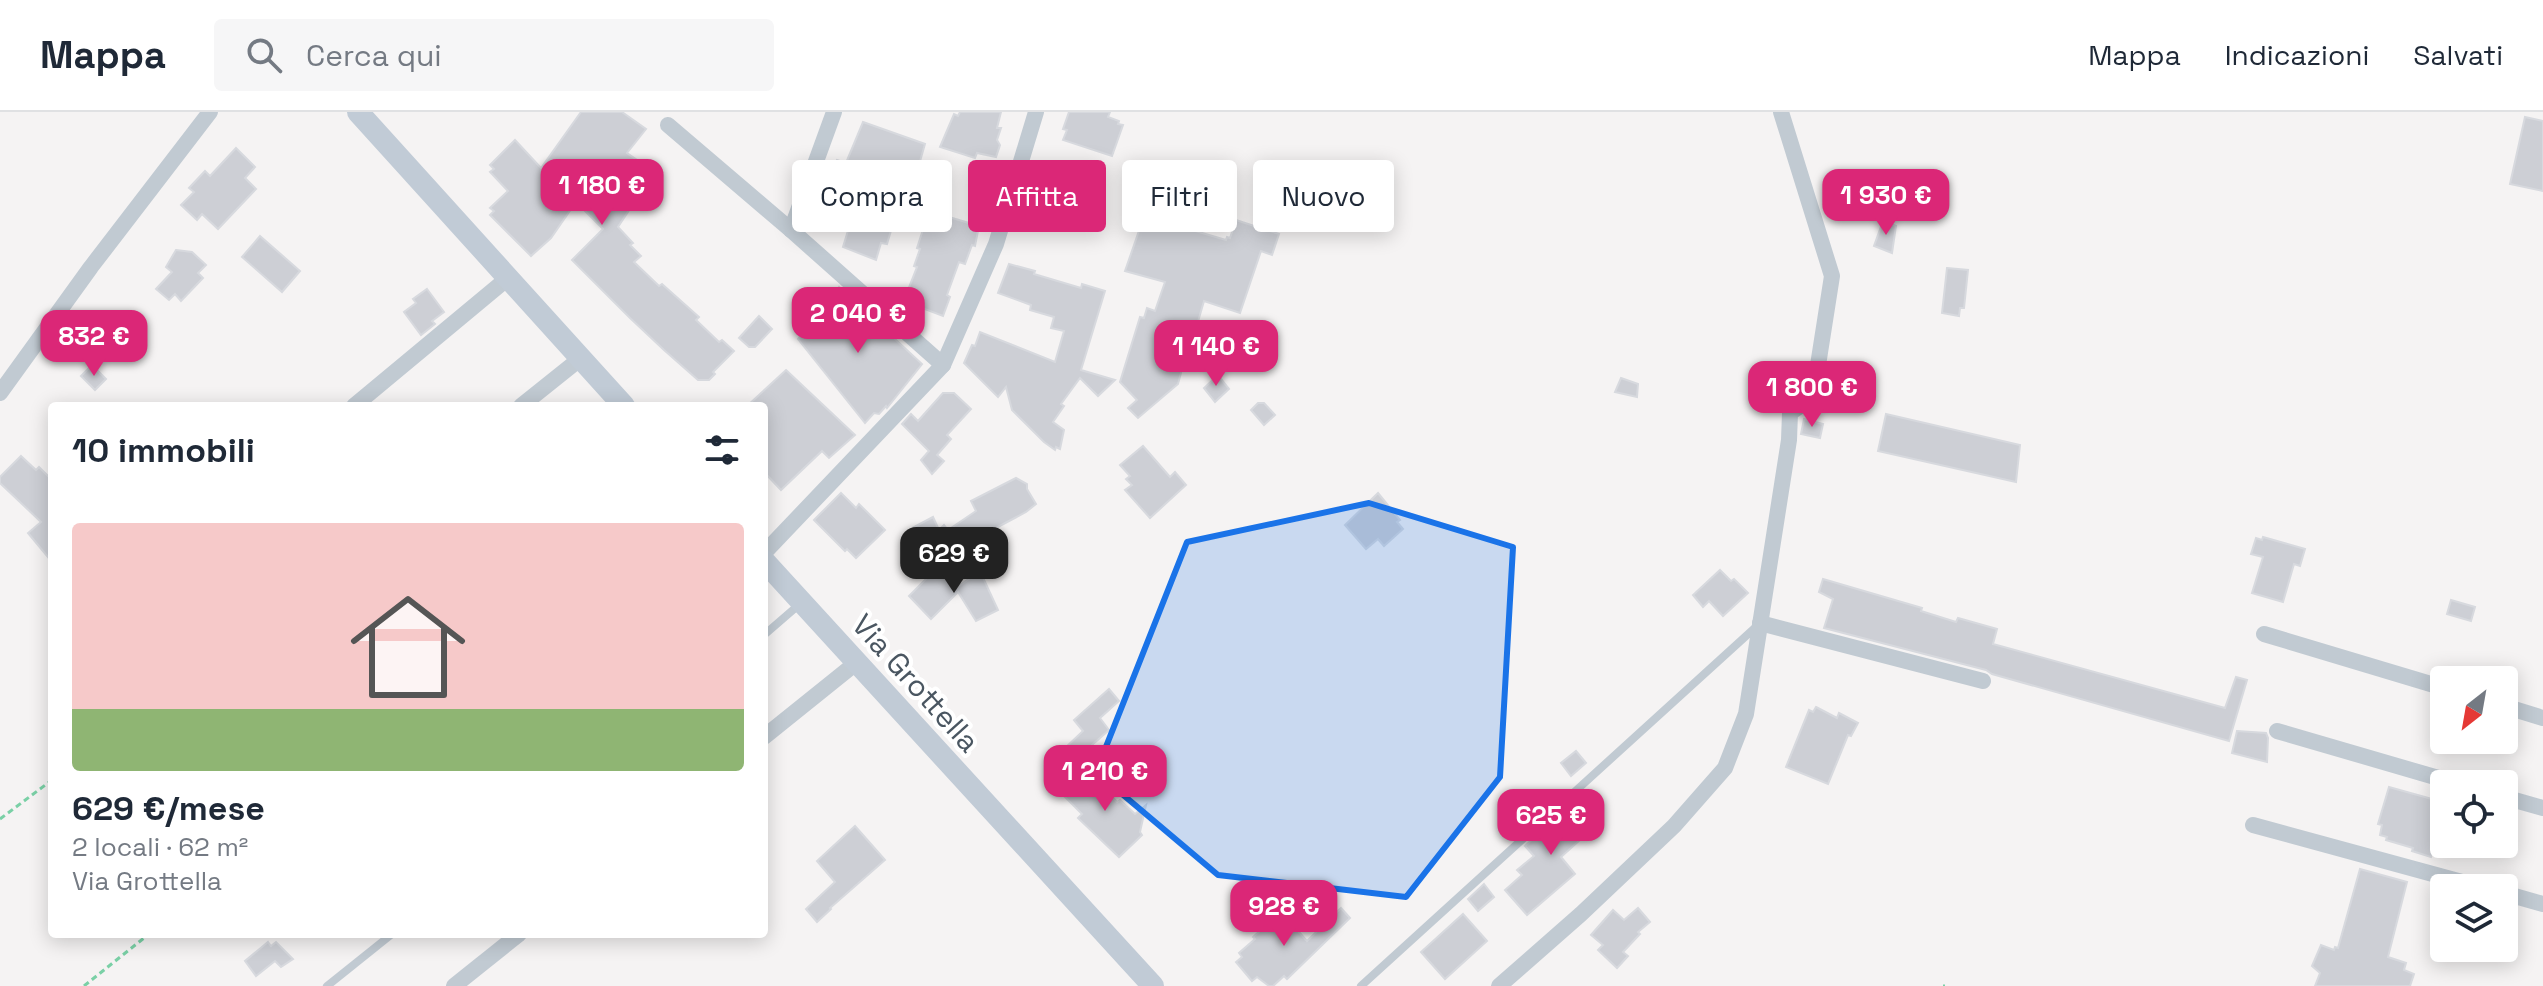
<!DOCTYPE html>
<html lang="it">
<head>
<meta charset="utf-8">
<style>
	body { margin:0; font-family:"Space Grotesk",sans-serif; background:#f6f6f7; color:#1f2937; height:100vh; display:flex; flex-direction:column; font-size:30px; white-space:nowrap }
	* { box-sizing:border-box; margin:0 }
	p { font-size:26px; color:#747a83 }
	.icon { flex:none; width:44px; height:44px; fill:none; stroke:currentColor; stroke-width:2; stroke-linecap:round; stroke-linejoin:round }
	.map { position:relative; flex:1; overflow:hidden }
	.side { position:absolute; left:48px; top:290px; width:720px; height:536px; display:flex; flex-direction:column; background:#fff; border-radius:8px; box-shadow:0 4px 20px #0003 }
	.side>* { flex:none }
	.top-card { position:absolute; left:792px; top:48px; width:760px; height:72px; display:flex; gap:16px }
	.needle { width:52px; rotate:211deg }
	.controls { position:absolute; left:2430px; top:554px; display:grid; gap:16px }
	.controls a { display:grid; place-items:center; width:88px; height:88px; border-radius:8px; background:#fff; box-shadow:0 4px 20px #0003; font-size:40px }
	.price { position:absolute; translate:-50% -68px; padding:0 18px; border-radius:16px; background:#db2777; color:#fff; font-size:26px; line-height:52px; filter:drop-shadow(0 2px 4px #0008) }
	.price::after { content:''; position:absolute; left:50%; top:48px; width:24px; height:18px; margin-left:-12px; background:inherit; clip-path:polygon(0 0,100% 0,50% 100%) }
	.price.current { background:#222; color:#fff }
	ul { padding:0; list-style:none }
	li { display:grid; align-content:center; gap:16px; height:424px; padding:0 24px }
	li+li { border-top:2px solid #e0e1e3 }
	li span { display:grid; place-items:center; height:248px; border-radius:8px; color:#555 }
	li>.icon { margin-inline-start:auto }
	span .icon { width:144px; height:144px; fill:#fffc; stroke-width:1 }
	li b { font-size:34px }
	h2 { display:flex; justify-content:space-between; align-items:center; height:96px; padding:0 24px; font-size:34px }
	.chip { padding:0 28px; border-radius:8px; background:#fff; box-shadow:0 4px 20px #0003; font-size:28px; line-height:72px }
	.chip.current { background:#db2777; color:#fff }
	header { display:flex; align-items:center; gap:48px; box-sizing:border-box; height:112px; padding:0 40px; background:#fff; border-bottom:2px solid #e0e1e3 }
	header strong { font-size:38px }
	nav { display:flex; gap:44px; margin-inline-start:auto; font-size:28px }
	.search { width:560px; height:72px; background:#f6f6f7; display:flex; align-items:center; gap:20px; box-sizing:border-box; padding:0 28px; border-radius:8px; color:#747a83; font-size:30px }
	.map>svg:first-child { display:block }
	.building { fill:#cdcfd5; stroke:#d7d9de; stroke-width:2 }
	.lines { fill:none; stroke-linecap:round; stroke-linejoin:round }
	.path { stroke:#7ad0a6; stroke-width:3; stroke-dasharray:6 4; stroke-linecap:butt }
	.lane { stroke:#c1cad2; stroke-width:8 }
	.street { stroke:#c1cad2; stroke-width:16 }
	.secondary { stroke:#c1cbd6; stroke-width:22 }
	.marked { fill:#1a73e8; fill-opacity:0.2; stroke:#1a73e8; stroke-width:6; stroke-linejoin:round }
	.labels { text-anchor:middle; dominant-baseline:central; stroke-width:8; stroke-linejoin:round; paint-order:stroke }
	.street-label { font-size:30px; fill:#4a5661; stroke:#fff }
</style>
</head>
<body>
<header>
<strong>Mappa</strong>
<div class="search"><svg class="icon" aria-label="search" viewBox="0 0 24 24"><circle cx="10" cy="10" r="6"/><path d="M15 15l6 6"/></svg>Cerca qui</div>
<nav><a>Mappa</a><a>Indicazioni</a><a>Salvati</a></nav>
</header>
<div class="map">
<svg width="2543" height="874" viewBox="0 0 2543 874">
	<rect width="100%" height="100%" fill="#f5f3f3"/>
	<g class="building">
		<polygon points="581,0 622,0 646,17 627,41 637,48 633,52 651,65 618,115 633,131 630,133 641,144 634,150 659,174 662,172 699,205 696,208 719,230 722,228 734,239 713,260 715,262 709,268 698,268 664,238 630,206 572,148 603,117 576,90 551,126 531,144 490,103 494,99 490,96 508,79 490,60 494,57 490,53 515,28 541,56"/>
		<polygon points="960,0 1001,0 997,16 1001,16 997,28 1000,33 996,45 977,41 975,46 940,35 954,2 958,4"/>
		<polygon points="1069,0 1110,0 1108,5 1119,9 1118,12 1123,13 1112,44 1063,28 1067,18 1063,17"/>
		<polygon points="2525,5 2543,9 2543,79 2510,72"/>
		<polygon points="863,10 925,32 910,84 927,89 923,103 898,95 887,132 881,131 876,148 843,135 862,73 856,71 857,69 832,61 837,48 846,51"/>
		<polygon points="236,36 255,55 245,66 256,77 218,117 202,102 197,108 181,93 194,80 189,76 205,59 210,64"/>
		<polygon points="929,99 979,114 975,134 972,133 965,152 959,150 947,183 950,185 943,204 914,193 918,182 908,178 917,155 914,154 920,137 917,136"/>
		<polygon points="1236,108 1279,122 1272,143 1261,139 1240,201 1204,189 1197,213 1202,236 1191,240 1188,248 1185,246 1178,272 1138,306 1128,296 1137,288 1120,270 1140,205 1144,206 1147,196 1155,199 1165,170 1125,159 1141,113 1151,116 1153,109 1181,118 1182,115 1226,128 1227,125 1230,126"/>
		<polygon points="1883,109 1896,114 1892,141 1874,134"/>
		<polygon points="260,124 300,159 282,180 242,145"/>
		<polygon points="176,138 192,140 206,153 198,161 203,166 181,189 175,182 169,188 156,177 172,160 166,155"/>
		<polygon points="1009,152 1035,159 1034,162 1081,176 1082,172 1105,179 1081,258 1115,268 1098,284 1080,266 1061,292 1064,294 1053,310 1064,318 1060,337 1056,335 1055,338 1044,330 1012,298 1006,275 998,285 964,251 972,233 975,234 980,220 1055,250 1064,219 1051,216 1054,205 1030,198 1031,193 998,181"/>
		<polygon points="1947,156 1968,158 1964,196 1960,196 1959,204 1942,201"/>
		<polygon points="839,175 922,252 887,296 886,294 879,302 874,301 865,311 798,227"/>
		<polygon points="427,177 444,200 432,209 435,212 421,223 404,200 416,191 413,187"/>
		<polygon points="759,204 772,217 755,235 749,235 739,226"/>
		<polygon points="92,253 106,267 95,278 81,264"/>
		<polygon points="786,258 855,323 829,346 822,339 781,378 764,360 764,294 747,294"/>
		<polygon points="1218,263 1229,277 1215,290 1204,276"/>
		<polygon points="1621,266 1638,272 1637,285 1615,280"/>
		<polygon points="943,281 954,281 971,297 947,323 951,327 937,343 944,349 932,362 921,348 929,339 902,312 911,302 918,309"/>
		<polygon points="1258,291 1264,291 1275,303 1264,313 1251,298"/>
		<polygon points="1886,302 2020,333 2016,370 1878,339"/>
		<polygon points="1804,307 1823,312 1820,326 1801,322"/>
		<polygon points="1143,334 1170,365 1175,360 1186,373 1150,406 1125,378 1132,373 1126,367 1130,364 1120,353"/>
		<polygon points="21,344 36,358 39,355 52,368 52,450 28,421 41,410 0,371 0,365"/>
		<polygon points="1016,366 1027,372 1027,377 1036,392 1026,400 979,425 982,430 969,437 962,425 940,446 935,436 914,415 933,405 939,418 944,413 948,418 976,399 971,389"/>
		<polygon points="841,381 856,396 859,392 885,418 856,446 847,437 845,439 814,408"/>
		<polygon points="1378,381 1400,408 1397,410 1403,417 1384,434 1378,427 1366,437 1345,413"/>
		<polygon points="2263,425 2305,437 2300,454 2294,452 2283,490 2252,481 2263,445 2251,442 2256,426 2262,428"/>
		<polygon points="937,456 956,476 980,459 998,498 976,509 958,480 931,507 909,484"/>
		<polygon points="1720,458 1731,469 1734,467 1748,481 1723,504 1709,489 1703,495 1693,483"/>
		<polygon points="1823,467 1922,496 1921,499 1956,510 1958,506 1997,517 1993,532 2225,596 2236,565 2247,568 2229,629 1992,562 1986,558 1824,516 1833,487 1819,480"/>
		<polygon points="2451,488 2475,495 2471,509 2447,502"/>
		<polygon points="1109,577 1119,589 1100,606 1109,618 1075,648 1064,637 1083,619 1074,608"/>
		<polygon points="1816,595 1837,606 1839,601 1858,611 1851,624 1848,623 1828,672 1786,655 1809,598 1813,600"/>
		<polygon points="2237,619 2266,621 2268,626 2267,650 2232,641"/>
		<polygon points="1576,639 1586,651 1571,664 1561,651"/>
		<polygon points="1085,656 1117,690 1120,688 1135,702 1146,693 1140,720 1142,723 1119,745 1078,706 1082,702 1062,682"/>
		<polygon points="2389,675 2439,689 2434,704 2442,706 2440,713 2444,714 2444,739 2434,736 2431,745 2412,739 2413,736 2386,728 2387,725 2380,723 2382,713 2378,712"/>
		<polygon points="1581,684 1591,695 1589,698 1600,710 1561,745 1575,762 1527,803 1505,778 1522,763 1517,758 1534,744 1525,734"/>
		<polygon points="855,714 885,748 830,796 831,797 817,810 806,797 835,770 817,749"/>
		<polygon points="2360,757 2407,770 2388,845 2406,851 2404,858 2414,862 2410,874 2315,874 2320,861 2312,854 2321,833 2334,838 2335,835 2338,836"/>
		<polygon points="1484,772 1494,785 1478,799 1468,787"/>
		<polygon points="1341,796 1350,806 1287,867 1284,864 1273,874 1269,874 1257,865 1252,869 1236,850 1242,845 1239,841 1255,827 1253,825 1281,800 1307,829"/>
		<polygon points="1638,796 1650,810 1638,820 1640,822 1623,840 1628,844 1617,856 1598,838 1603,833 1591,823 1613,798 1624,808"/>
		<polygon points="1463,802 1487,829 1445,867 1421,840"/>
		<polygon points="268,830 271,834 276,830 293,847 281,855 275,849 256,864 245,849"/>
	</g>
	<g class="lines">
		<g class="path">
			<polyline points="0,707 52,668"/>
			<polyline points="84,874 149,822"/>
			<polyline points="1943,874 1945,874"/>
		</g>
		<g class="lane">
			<polyline points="764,523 801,491"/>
			<polyline points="327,874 392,822"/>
			<polyline points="1361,874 1757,514"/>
		</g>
		<g class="street">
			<polyline points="668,13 791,118 943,253"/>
			<polyline points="791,118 834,0"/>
			<polyline points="0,281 91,155 210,0"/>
			<polyline points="354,294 508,166"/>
			<polyline points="521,294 581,246"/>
			<polyline points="764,441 943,253 996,132 1036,0"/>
			<polyline points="1760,511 1983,569"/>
			<polyline points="2264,522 2444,576"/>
			<polyline points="2504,594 2543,606"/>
			<polyline points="2277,619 2459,672"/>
			<polyline points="764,625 856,551"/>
			<polyline points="2504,685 2543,696"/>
			<polyline points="2253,713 2484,776"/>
			<polyline points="2504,781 2543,792"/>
			<polyline points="454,874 519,822"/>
			<polyline points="1499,874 1581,802 1674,714 1725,656 1746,602 1789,328 1790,301 1813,285 1832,164 1781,0"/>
		</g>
		<g class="secondary">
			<polyline points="358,0 624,294"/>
			<polyline points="764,449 1153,874"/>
		</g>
	</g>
	<path class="marked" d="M 1369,391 L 1513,435 L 1500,665 L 1406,785 L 1218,763 L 1096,660 L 1187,430 Z"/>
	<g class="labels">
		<g class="street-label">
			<text transform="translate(916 571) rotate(48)">Via Grottella</text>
		</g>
	</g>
</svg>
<div class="controls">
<a><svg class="needle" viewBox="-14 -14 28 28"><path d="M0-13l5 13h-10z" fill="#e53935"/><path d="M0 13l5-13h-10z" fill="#747a83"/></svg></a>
<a><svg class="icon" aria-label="locate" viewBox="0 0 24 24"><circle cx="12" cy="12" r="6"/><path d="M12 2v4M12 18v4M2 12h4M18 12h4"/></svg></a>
<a><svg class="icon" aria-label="layers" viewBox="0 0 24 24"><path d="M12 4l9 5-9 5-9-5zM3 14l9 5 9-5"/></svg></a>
</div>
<b class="price" style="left:602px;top:115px">1 180 €</b>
<b class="price" style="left:1886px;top:125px">1 930 €</b>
<b class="price" style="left:858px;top:243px">2 040 €</b>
<b class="price" style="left:94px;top:266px">832 €</b>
<b class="price" style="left:1216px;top:276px">1 140 €</b>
<b class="price" style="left:1812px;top:317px">1 800 €</b>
<b class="price current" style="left:954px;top:483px">629 €</b>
<b class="price" style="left:1105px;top:701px">1 210 €</b>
<b class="price" style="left:1551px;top:745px">625 €</b>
<b class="price" style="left:1284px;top:836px">928 €</b>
<div class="top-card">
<a class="chip">Compra</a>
<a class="chip current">Affitta</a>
<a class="chip">Filtri</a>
<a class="chip">Nuovo</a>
</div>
<section class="side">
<h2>10 immobili<svg class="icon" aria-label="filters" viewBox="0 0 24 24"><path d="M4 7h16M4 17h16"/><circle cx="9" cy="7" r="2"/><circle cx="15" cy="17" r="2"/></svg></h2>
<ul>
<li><span style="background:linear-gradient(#f6c9c9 75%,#8fb573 0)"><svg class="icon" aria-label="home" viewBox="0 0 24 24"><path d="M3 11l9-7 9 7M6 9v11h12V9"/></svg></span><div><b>629 €/mese</b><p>2 locali · 62 m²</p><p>Via Grottella</p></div></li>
</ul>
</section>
</div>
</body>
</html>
